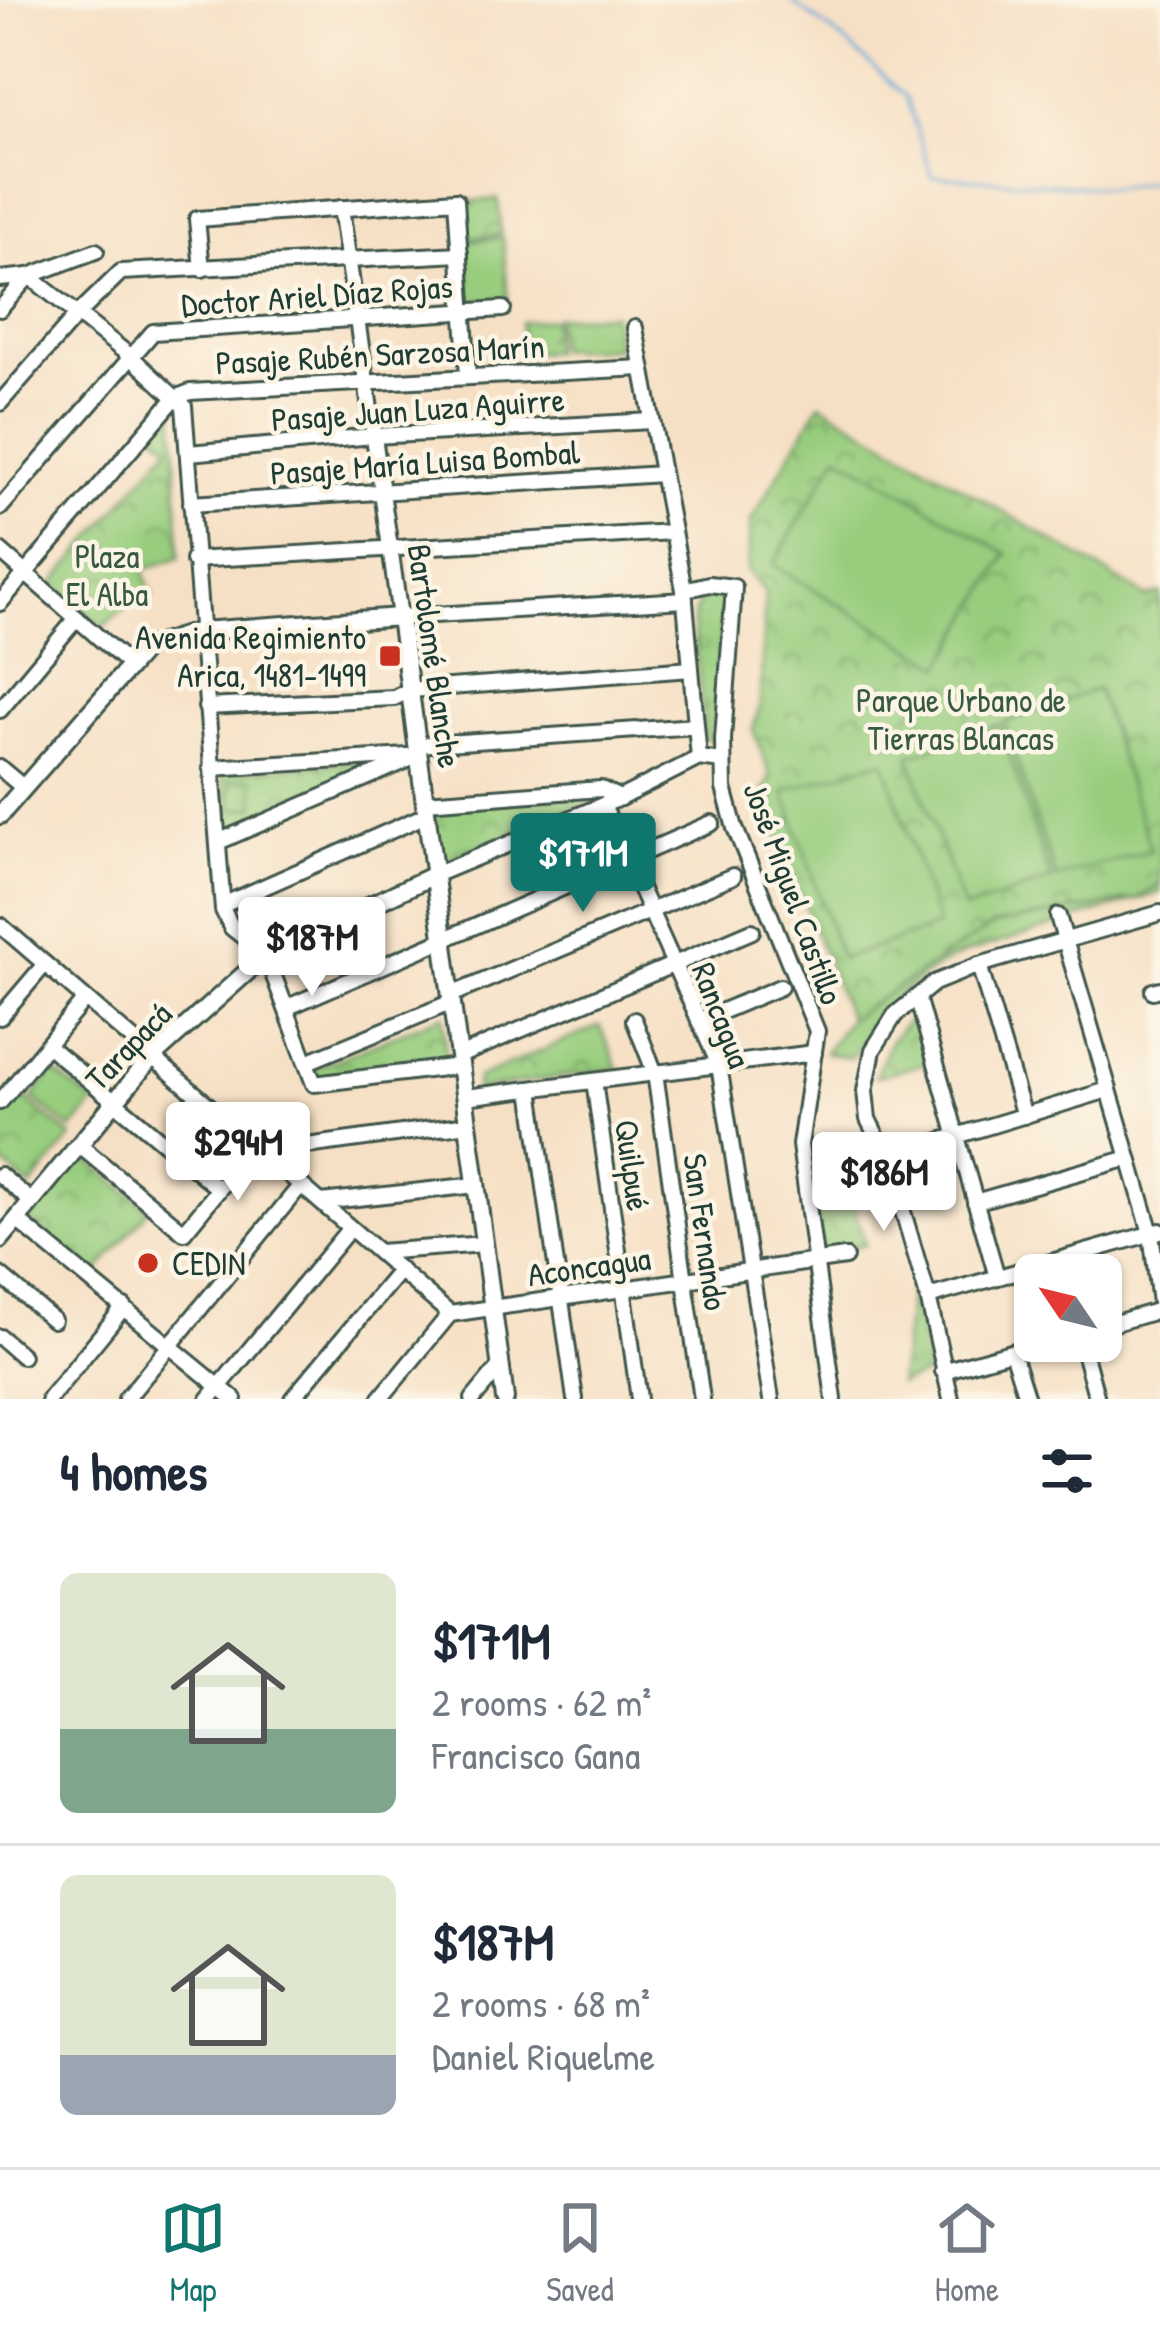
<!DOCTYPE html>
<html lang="en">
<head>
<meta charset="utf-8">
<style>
	body { margin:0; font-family:"Patrick Hand",sans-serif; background:#f6f6f7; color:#1f2937; height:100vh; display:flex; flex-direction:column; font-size:45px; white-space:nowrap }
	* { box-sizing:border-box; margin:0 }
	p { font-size:39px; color:#747a83 }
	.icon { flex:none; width:66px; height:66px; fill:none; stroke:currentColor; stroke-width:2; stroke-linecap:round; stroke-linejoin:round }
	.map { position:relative; height:1399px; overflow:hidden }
	.side { display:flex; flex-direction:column; background:#fff; flex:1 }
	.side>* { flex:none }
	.needle { width:78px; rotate:305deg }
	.controls { position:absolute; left:1014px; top:1254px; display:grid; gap:24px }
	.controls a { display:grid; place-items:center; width:108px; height:108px; border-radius:18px; background:#fff; box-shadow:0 3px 9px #0004; font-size:60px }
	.price { position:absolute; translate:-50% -102px; padding:0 27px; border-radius:12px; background:#fff; color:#222; font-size:39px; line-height:78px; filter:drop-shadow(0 3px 6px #0008) }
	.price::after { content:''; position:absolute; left:50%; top:72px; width:36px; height:27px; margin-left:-18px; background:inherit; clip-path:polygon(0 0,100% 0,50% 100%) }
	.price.current { background:#0f766e; color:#fff }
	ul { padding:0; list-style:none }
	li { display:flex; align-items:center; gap:36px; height:300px; padding:0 60px }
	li+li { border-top:3px solid #e0e1e3 }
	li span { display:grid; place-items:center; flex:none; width:336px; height:240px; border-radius:18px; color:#555 }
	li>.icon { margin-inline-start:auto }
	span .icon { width:144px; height:144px; fill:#fffc; stroke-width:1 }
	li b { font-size:51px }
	h2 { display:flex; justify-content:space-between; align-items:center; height:144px; padding:0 60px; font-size:51px }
	.menu { display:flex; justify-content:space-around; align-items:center; height:168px; border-top:3px solid #e0e1e3; background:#fff; font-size:33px; color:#747a83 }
	.menu a { display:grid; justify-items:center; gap:6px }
	.menu .current { color:#0f766e }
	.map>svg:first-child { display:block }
	.grass { fill:url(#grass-tufts); stroke:#5c8559; stroke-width:3 }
	.park { fill:url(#park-crowns); stroke:#5c8559; stroke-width:3 }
	.garden { fill:#98cd7e; stroke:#5c8559; stroke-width:3 }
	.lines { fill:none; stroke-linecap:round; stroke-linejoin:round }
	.stream { stroke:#61a6d6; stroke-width:3 }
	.minor-casing { stroke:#3f554a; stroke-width:20 }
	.tertiary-casing { stroke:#3f554a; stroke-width:22 }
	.minor { stroke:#fff; stroke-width:14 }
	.tertiary { stroke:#fff; stroke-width:16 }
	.poi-dot { fill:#c8321e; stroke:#fcf5e5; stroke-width:4.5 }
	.labels { text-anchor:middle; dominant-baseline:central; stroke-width:9; stroke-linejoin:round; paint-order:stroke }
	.street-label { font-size:33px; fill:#1f3d34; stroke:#fcf5e5 }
	.park-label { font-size:33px; fill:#375a43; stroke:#fcf5e5 }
	.poi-label { font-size:33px; fill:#1f3d34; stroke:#fcf5e5; text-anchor:end }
</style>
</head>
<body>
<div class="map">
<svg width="1160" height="1399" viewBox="0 0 1160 1399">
	<defs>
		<pattern id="grass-tufts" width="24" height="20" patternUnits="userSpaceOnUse" patternTransform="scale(3)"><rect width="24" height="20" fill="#98cd7e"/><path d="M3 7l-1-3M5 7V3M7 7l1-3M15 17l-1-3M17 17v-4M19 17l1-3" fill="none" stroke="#7ba868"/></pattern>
		<pattern id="park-crowns" width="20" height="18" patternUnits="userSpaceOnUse" patternTransform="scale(3)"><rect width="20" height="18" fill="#98cd7e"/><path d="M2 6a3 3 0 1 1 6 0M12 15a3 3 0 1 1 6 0" fill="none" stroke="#7ba868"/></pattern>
	</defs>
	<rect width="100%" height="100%" fill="#fcf5e5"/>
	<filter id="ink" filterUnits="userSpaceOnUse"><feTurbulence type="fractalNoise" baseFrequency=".00833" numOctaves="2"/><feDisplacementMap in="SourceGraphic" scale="24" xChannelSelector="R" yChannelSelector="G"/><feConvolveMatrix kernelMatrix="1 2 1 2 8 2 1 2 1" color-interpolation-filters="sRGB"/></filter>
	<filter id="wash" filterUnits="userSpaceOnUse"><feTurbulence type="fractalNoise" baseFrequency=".004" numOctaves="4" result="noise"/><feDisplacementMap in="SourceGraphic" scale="48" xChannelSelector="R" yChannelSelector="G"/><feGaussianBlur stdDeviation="2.7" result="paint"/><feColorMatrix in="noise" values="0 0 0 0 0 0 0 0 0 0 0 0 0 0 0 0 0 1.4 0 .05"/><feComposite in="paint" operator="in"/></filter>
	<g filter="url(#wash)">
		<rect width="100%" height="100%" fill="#f6e0c5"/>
		<g class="grass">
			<path d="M 719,592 L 723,596 L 714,738 L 709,741 L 705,737 L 693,623 C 695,605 702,595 719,592 Z"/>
			<path d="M 1160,883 L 1160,893 L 966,953 C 913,976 880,1007 852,1058 L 825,1052 L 849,1019 L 993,925 L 1137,899 Z"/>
			<polygon points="910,1287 929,1373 899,1384"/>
		</g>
		<g class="park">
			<polygon points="498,199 501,235 466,238 464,202"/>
			<polygon points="552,319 553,352 521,353 521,322"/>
			<polygon points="820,403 1147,597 1160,593 1160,883 1137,899 993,925 849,1019 762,796 771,777 753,730 760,705 765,592 747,571 751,521"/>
			<polygon points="174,405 180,557 143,570 152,595 130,603 103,627 53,584 170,446 152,430"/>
			<polygon points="398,759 228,832 222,772"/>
			<polygon points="595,794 602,796 439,863 431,808"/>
			<polygon points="915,1013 930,1062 875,1077 890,1041"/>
			<polygon points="443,1015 446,1058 316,1081 314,1069"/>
			<polygon points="600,1026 618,1068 476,1090 477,1078"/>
			<polygon points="15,1091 72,1137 31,1187 0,1161 0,1109"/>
			<polygon points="82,1155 149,1209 95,1275 28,1221"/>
			<path d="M 810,1158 C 848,1172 855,1208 865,1245 L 821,1250 Z"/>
		</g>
		<g class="garden">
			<polygon points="503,238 508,298 470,302 465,241"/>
			<polygon points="613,314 616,348 558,350 555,317"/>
			<polygon points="838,454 1007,554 942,666 773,565"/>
			<polygon points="1097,689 1151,850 1056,878 1004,723"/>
			<polygon points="999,725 1051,880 964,910 909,756"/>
			<polygon points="884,760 938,926 841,959 784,791"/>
			<polygon points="253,779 255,807 232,809 230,780"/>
			<polygon points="53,1071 95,1103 72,1130 32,1098"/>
		</g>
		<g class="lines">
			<polyline class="stream" points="790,0 843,40 906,97 932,176 1112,188 1160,180"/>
		</g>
	</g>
	<g filter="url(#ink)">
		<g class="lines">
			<defs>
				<g id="minor">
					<polyline points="341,208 400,617 685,600"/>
					<polyline points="202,269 197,219 456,200 468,376"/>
					<polyline points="29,276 130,356 184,406 223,910 232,928 266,955 314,1084 460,1066"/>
					<polyline points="0,279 29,276 96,251"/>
					<polyline points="0,309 29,276"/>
					<polyline points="635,328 684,590 699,758"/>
					<polyline points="0,403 77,315 121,272 460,254"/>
					<polyline points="189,453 373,436 652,421"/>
					<polyline points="191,504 662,474"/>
					<polyline points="0,508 153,332 503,309"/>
					<polyline points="0,551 129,664"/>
					<polyline points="193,560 673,532"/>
					<polyline points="684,590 709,584 734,587 723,739 724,788 735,828 817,1031 800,1145 834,1399"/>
					<polyline points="0,603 175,398 190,392 642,368"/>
					<polyline points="206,707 394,698 410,690 691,669"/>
					<polyline points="0,710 77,618"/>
					<polyline points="417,745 696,726"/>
					<polyline points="0,768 24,788"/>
					<polyline points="211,768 408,756"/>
					<polyline points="425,802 601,789 620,798"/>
					<polyline points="603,805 719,1065 771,1399"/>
					<polyline points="218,842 419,755"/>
					<polyline points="434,875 620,798 699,758 722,761"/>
					<polyline points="223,905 426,815"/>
					<polyline points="1058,916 1151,1233 1160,1303"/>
					<polyline points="0,925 450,1314"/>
					<polyline points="979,965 1024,1116"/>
					<polyline points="1153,991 1160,989"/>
					<polyline points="451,995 733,876"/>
					<polyline points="917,997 997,1277"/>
					<polyline points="288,1007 712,823"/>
					<polyline points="0,1017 45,964"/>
					<polyline points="634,1020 655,1073 702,1399"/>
					<polyline points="699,1021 780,987"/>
					<polyline points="47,1045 219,1189"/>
					<polyline points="459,1056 752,931"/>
					<polyline points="307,1062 452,1002"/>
					<polyline points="594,1081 639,1399"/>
					<polyline points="531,1089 575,1399"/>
					<polyline points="465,1097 814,1053"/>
					<polyline points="0,1102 85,999"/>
					<polyline points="79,1145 184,1232 255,1145"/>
					<polyline points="263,1152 468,1124"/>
					<polyline points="887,1157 1108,1090"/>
					<polyline points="0,1175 32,1202"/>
					<polyline points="321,1202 476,1185"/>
					<polyline points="975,1202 1129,1158"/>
					<polyline points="17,1220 234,1399"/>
					<polyline points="379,1252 484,1244"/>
					<polyline points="0,1275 53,1320"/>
					<polyline points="928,1297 1160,1231"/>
					<polyline points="1101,1327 1160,1310"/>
					<polyline points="0,1337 22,1356"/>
					<polyline points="1081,1341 1097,1399"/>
					<polyline points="1012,1352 1027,1399"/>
					<polyline points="943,1371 1050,1341"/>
					<polyline points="49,1399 124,1307"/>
					<polyline points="126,1399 301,1185"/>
					<polyline points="209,1399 350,1228"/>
					<polyline points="292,1399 400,1270"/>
					<polyline points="380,1399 450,1314 845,1257"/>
					<polyline points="473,1399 501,1365"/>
					<polyline points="951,1399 928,1297 887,1157 868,1119 865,1091 873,1050 895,1015 934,983 979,965 1160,913"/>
				</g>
				<g id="tertiary">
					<polyline points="0,815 146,648 200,631 400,617 505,1399"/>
					<polyline points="0,1240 152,1057 266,955 434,875"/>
				</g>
			</defs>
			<use href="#minor" class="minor-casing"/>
			<use href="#tertiary" class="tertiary-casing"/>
			<use href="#minor" class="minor"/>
			<use href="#tertiary" class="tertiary"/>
		</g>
	</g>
	<g class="poi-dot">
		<rect x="378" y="644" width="24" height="24" rx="6"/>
		<circle cx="148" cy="1263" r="12"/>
	</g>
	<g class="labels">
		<g class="street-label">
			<text transform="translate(317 295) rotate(-4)">Doctor Ariel Díaz Rojas</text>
			<text transform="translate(380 354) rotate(-3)">Pasaje Rubén Sarzosa Marín</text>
			<text transform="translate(418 409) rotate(-4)">Pasaje Juan Luza Aguirre</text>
			<text transform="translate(425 462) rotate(-4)">Pasaje María Luisa Bombal</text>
			<text transform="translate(435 656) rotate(82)">Bartolomé Blanche</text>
			<text transform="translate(794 893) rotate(70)">José Miguel Castillo</text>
			<text transform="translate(722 1015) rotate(69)">Rancagua</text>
			<text transform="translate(128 1046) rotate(-46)">Tarapacá</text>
			<text transform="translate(633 1165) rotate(82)">Quilpué</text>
			<text transform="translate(706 1232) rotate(82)">San Fernando</text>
			<text transform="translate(589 1266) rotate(-8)">Aconcagua</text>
		</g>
		<g class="park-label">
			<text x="107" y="556">Plaza<tspan x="107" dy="38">El Alba</tspan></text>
			<text x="961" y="700">Parque Urbano de<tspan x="961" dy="38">Tierras Blancas</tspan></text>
		</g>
		<g class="poi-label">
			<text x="366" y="637">Avenida Regimiento<tspan x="366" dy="38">Arica, 1481-1499</tspan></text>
			<text x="172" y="1263" text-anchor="start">CEDIN</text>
		</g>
	</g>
</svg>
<div class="controls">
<a><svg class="needle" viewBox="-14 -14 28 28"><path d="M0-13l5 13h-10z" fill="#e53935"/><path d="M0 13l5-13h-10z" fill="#747a83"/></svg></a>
</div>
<b class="price current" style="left:583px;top:915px">$171M</b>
<b class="price" style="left:312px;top:999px">$187M</b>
<b class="price" style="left:238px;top:1204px">$294M</b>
<b class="price" style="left:884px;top:1234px">$186M</b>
</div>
<section class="side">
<h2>4 homes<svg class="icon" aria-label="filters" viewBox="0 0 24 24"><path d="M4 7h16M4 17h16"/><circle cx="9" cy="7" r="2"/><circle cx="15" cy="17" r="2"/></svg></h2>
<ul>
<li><span style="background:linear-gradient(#dfe7d0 65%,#7fa58c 0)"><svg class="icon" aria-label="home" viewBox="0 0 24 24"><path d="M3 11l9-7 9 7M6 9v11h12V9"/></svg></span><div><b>$171M</b><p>2 rooms · 62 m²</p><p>Francisco Gana</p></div></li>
<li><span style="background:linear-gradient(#dfe7d0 75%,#9aa5b1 0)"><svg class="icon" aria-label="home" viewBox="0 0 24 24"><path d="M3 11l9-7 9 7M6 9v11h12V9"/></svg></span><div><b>$187M</b><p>2 rooms · 68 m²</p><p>Daniel Riquelme</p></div></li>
</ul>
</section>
<nav class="menu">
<a class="current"><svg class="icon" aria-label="map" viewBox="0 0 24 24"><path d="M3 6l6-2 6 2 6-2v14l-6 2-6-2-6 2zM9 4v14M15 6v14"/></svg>Map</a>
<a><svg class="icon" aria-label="saved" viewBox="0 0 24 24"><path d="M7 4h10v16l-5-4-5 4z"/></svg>Saved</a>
<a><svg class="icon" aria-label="home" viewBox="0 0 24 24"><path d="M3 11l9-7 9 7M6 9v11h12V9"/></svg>Home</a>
</nav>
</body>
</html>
